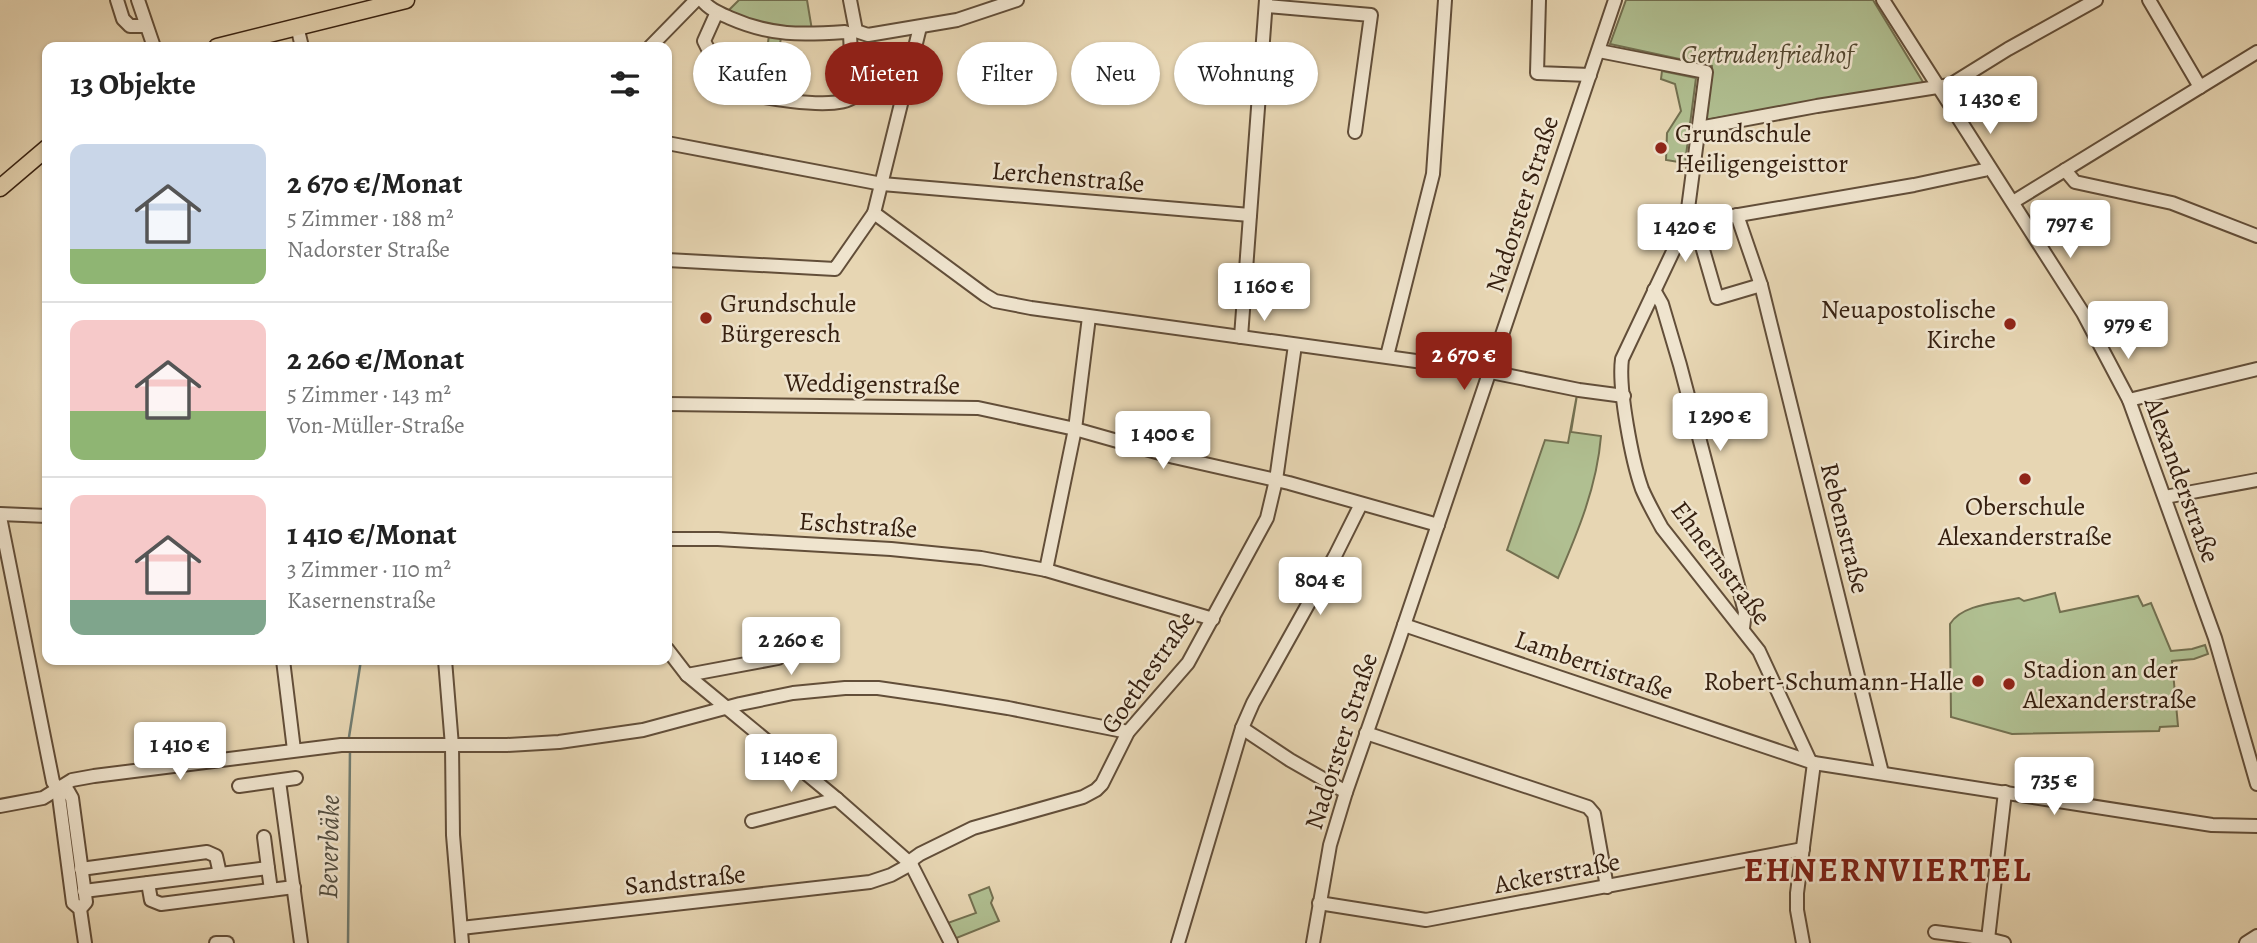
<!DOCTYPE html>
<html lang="de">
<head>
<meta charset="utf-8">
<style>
	body { margin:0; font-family:Alegreya,serif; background:#f2f2f2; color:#222; height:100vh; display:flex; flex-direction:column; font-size:26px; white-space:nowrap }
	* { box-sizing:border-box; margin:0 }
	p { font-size:23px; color:#767676 }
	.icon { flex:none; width:38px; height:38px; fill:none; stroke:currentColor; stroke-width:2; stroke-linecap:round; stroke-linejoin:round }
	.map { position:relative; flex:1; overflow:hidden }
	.panel { position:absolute; left:42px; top:42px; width:630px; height:623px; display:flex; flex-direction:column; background:#fff; border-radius:14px; box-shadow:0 2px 5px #0004 }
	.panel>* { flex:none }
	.hud { position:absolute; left:693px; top:42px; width:665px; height:63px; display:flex; gap:14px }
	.price { position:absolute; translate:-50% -60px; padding:0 16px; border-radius:7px; background:#fff; color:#222; font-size:23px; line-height:46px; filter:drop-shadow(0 2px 4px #0008) }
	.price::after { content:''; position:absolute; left:50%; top:42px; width:21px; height:16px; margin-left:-10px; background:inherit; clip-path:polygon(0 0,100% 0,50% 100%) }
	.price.on { background:#8f2418; color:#fff }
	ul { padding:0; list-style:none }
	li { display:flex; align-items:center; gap:21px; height:175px; padding:0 28px }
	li+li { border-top:2px solid #e0e0e0 }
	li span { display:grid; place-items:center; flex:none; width:196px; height:140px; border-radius:14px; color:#555 }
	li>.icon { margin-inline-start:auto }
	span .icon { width:84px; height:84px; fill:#fffc; stroke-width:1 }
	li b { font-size:30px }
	h2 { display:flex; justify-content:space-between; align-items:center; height:84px; padding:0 28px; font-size:30px }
	.tag { padding:0 24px; border-radius:32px; background:#fff; box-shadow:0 2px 5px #0004; font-size:24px; line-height:63px }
	.tag.on { background:#8f2418; color:#fff }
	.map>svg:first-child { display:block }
	.green { fill:#b0bf91; stroke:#737050; stroke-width:2 }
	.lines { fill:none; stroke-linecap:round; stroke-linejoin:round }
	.stream { stroke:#707c71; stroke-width:2.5 }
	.minor-casing { stroke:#624e39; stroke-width:16 }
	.major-casing { stroke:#362010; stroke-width:19 }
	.minor { stroke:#efe4ce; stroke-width:12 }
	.major { stroke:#e7d6b3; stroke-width:16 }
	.poi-dot { fill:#8f2418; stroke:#efe4ce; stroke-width:2.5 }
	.labels { text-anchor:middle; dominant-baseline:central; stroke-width:5; stroke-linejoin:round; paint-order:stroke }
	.park-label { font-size:26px; font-style:italic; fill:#544830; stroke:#efe4ce }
	.poi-label { font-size:26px; fill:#362010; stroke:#efe4ce; text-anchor:start }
	.street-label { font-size:26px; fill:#362010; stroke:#efe4ce }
	.water-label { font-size:28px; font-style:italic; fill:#534e40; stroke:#efe4ce }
	.district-label { font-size:33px; font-weight:bold; letter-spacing:2px; fill:#7a1f14; stroke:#efe4ce }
</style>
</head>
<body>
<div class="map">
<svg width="2257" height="943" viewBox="0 0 2257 943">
	<rect width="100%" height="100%" fill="#e7d6b3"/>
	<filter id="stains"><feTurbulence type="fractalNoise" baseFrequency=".00286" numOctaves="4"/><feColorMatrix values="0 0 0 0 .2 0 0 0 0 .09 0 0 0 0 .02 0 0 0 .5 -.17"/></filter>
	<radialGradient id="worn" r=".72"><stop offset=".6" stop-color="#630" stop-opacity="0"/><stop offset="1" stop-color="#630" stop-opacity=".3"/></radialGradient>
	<g class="green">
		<polygon points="739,0 807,0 812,30 778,31 728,11"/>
		<polygon points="1626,0 1873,0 1926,87 1816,101 1705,120 1712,66 1610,44"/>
		<polygon points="769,35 781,38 771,93 755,91 759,64 765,65"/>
		<polygon points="1662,71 1696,78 1685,163 1666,160 1667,133 1681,111 1675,84 1661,79"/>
		<path d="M 1578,389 L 1571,432 L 1601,436 C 1597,486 1578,532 1558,578 L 1507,550 L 1545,440 L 1568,443 Z"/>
		<path d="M 2055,593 L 2060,612 L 2138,596 L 2143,606 L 2151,603 L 2171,651 L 2192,649 L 2205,645 L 2208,654 L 2194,659 L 2172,661 L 2178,726 L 2160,727 L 2159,731 L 2012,734 L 1951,717 L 1950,624 C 1962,604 1998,603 2019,598 L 2024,601 Z"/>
		<polygon points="989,887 993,898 991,903 999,921 949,941 942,925 976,913 969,895"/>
	</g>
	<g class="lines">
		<g class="stream">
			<polyline points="349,737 361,660"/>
			<polyline points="348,943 350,750"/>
		</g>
		<defs>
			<g id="minor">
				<polyline points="117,0 123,19 130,26 146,26"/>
				<polyline points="138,0 154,47"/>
				<path d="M 702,0 C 709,9 719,13 730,18 C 771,36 801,35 845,32 L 850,34 L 853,97 C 836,112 748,96 726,88 L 717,57 L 708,49 L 704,41 L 717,12"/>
				<polyline points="850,0 856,31 868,35 957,20 1017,0"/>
				<polyline points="1539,0 1537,73 1590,75"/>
				<polyline points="1883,0 2083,313 2129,400 2215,638 2257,784"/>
				<polyline points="2149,0 2200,87"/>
				<polyline points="1266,6 1371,15 1355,132"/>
				<polyline points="297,26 302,47"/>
				<polyline points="920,27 874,213 985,295 995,301 1031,308 1481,370 1579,390 1624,396"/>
				<polyline points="650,47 696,0"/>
				<path d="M 1599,51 L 1706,72 L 1686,224 L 1622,359 C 1618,388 1632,461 1642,489 C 1648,503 1655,515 1662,528 L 1759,651 L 1810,761"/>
				<polyline points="1699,128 1817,106 1950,85 2008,49 2096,0"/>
				<polyline points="667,143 882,184 1250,215"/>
				<polyline points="2065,170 2075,182 2172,203 2257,236"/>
				<polyline points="2013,202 2257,52"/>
				<polyline points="1737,215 1761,285 1882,773"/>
				<polyline points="1695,222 1717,298 1761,285"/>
				<polyline points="1686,224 1914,185 1984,170 1989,167"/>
				<polyline points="667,260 835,269 874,213"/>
				<polyline points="1654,290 1662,304 1680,365 1745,612 1743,628"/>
				<polyline points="1241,337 1266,0"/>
				<polyline points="1387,356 1433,174 1445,0"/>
				<polyline points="2129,400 2257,369"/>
				<polyline points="667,404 978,408 1075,429 1174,457 1289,483 1438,525"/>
				<polyline points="2165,497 2257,480"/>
				<polyline points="0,514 47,516"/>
				<polyline points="0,517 53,782 58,789"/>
				<polyline points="667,539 718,539 891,549 981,558 1046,570 1213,619"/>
				<polyline points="1046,570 1075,429 1089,317"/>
				<polyline points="1404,625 1814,763 2212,825 2257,826"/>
				<polyline points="667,649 687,675 837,799 911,864 951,943"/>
				<polyline points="283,660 294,750"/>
				<polyline points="445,660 452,746 453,835 462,943"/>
				<polyline points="687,675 778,658"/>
				<polyline points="1242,728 1290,760 1346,792"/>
				<polyline points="1366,733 1588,807 1594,814 1607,887"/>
				<polyline points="279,781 301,943"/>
				<polyline points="239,786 296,778"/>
				<polyline points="0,806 43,798 72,780 94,776 341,745 507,745 559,742 643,730 740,704 793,693 845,688 878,688 940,697 1008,708 1128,732"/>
				<polyline points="752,821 837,799"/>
				<polyline points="264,837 268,868"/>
				<polyline points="81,869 207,852 216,856 220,874"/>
				<polyline points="148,883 268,868 271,890"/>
				<polyline points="84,891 148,883 151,900 161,904 294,887"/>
				<polyline points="1319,903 1426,920 1803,849"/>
				<polyline points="80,909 73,903 58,789 68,791 72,798 86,902 80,909 85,943"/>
				<polyline points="461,928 870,882 891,875 911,864 913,859 920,854 973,828 1083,797 1096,790 1102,784 1128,732 1188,663 1267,518 1276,480 1295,345"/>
				<polyline points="1935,932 1988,939 2004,943"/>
				<polyline points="1988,939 2005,792"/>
				<polyline points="216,943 227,943"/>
				<polyline points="1178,943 1242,728 1253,703 1335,556 1361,504"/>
				<polyline points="1313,943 1330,845 1346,792 1397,646 1615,0"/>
				<polyline points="1803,943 1797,910 1797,893 1814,763"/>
				<polyline points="2246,943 2257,936"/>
			</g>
			<g id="major">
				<polyline points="217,47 406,0"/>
				<polyline points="0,188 47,148"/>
			</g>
		</defs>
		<use href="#minor" class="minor-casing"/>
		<use href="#major" class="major-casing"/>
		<use href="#minor" class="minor"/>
		<use href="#major" class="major"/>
	</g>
	<g class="poi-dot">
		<circle cx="1661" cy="148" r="7"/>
		<circle cx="706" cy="318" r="7"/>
		<circle cx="2010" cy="324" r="7"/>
		<circle cx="2025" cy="479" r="7"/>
		<circle cx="1978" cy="681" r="7"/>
		<circle cx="2009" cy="684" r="7"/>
	</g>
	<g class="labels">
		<g class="park-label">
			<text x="1767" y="54">Gertrudenfriedhof</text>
		</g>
		<g class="poi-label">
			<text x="1675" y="133">Grundschule<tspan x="1675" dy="30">Heiligengeisttor</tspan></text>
			<text x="720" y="303">Grundschule<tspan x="720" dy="30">Bürgeresch</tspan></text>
			<text x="1996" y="309" text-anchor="end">Neuapostolische<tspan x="1996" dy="30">Kirche</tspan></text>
			<text x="2025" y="506" text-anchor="middle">Oberschule<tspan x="2025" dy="30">Alexanderstraße</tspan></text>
			<text x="2023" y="669">Stadion an der<tspan x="2023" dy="30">Alexanderstraße</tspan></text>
			<text x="1964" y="681" text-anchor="end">Robert-Schumann-Halle</text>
		</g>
		<g class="street-label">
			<text transform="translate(1068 177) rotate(5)">Lerchenstraße</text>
			<text transform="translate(1522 204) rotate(-72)">Nadorster Straße</text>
			<text transform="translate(872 384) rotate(1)">Weddigenstraße</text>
			<text transform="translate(2182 480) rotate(70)">Alexanderstraße</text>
			<text transform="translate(858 525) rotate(4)">Eschstraße</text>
			<text transform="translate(1845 528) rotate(76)">Rebenstraße</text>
			<text transform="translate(1721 563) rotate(53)">Ehnernstraße</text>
			<text transform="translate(1594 665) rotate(19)">Lambertistraße</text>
			<text transform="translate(1148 672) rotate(-55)">Goethestraße</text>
			<text transform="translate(1341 741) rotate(-72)">Nadorster Straße</text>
			<text transform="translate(1557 873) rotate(-11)">Ackerstraße</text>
			<text transform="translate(685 880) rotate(-6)">Sandstraße</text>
		</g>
		<g class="water-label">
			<text transform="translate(329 847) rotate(-89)">Beverbäke</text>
		</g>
		<g class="district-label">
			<text x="1888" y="869">EHNERNVIERTEL</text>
		</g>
	</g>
	<rect width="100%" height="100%" filter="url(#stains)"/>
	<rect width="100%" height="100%" fill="url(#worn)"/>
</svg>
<b class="price" style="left:1990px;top:136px">1 430 €</b>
<b class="price" style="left:2070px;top:260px">797 €</b>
<b class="price" style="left:1685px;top:264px">1 420 €</b>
<b class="price" style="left:1264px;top:323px">1 160 €</b>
<b class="price" style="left:2128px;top:361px">979 €</b>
<b class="price on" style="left:1464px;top:392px">2 670 €</b>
<b class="price" style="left:1720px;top:453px">1 290 €</b>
<b class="price" style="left:1163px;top:471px">1 400 €</b>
<b class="price" style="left:1320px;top:617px">804 €</b>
<b class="price" style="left:791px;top:677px">2 260 €</b>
<b class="price" style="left:180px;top:782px">1 410 €</b>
<b class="price" style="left:791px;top:794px">1 140 €</b>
<b class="price" style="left:2054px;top:817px">735 €</b>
<div class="hud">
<a class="tag">Kaufen</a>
<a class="tag on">Mieten</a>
<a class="tag">Filter</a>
<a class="tag">Neu</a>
<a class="tag">Wohnung</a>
</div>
<section class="panel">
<h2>13 Objekte<svg class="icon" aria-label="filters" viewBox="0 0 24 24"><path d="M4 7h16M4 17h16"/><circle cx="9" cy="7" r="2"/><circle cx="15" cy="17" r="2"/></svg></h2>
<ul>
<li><span style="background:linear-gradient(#c9d6e8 75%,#8fb573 0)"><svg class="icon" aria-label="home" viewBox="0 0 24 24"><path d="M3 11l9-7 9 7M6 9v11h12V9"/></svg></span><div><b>2 670 €/Monat</b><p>5 Zimmer · 188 m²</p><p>Nadorster Straße</p></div></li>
<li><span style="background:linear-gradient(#f6c9c9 65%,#8fb573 0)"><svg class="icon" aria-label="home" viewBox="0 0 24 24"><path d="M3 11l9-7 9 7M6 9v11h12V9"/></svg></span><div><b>2 260 €/Monat</b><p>5 Zimmer · 143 m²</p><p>Von-Müller-Straße</p></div></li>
<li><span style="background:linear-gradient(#f6c9c9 75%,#7fa58c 0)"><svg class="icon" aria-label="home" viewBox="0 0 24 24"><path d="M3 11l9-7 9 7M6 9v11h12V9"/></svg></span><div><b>1 410 €/Monat</b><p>3 Zimmer · 110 m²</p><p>Kasernenstraße</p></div></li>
</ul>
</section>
</div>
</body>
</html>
